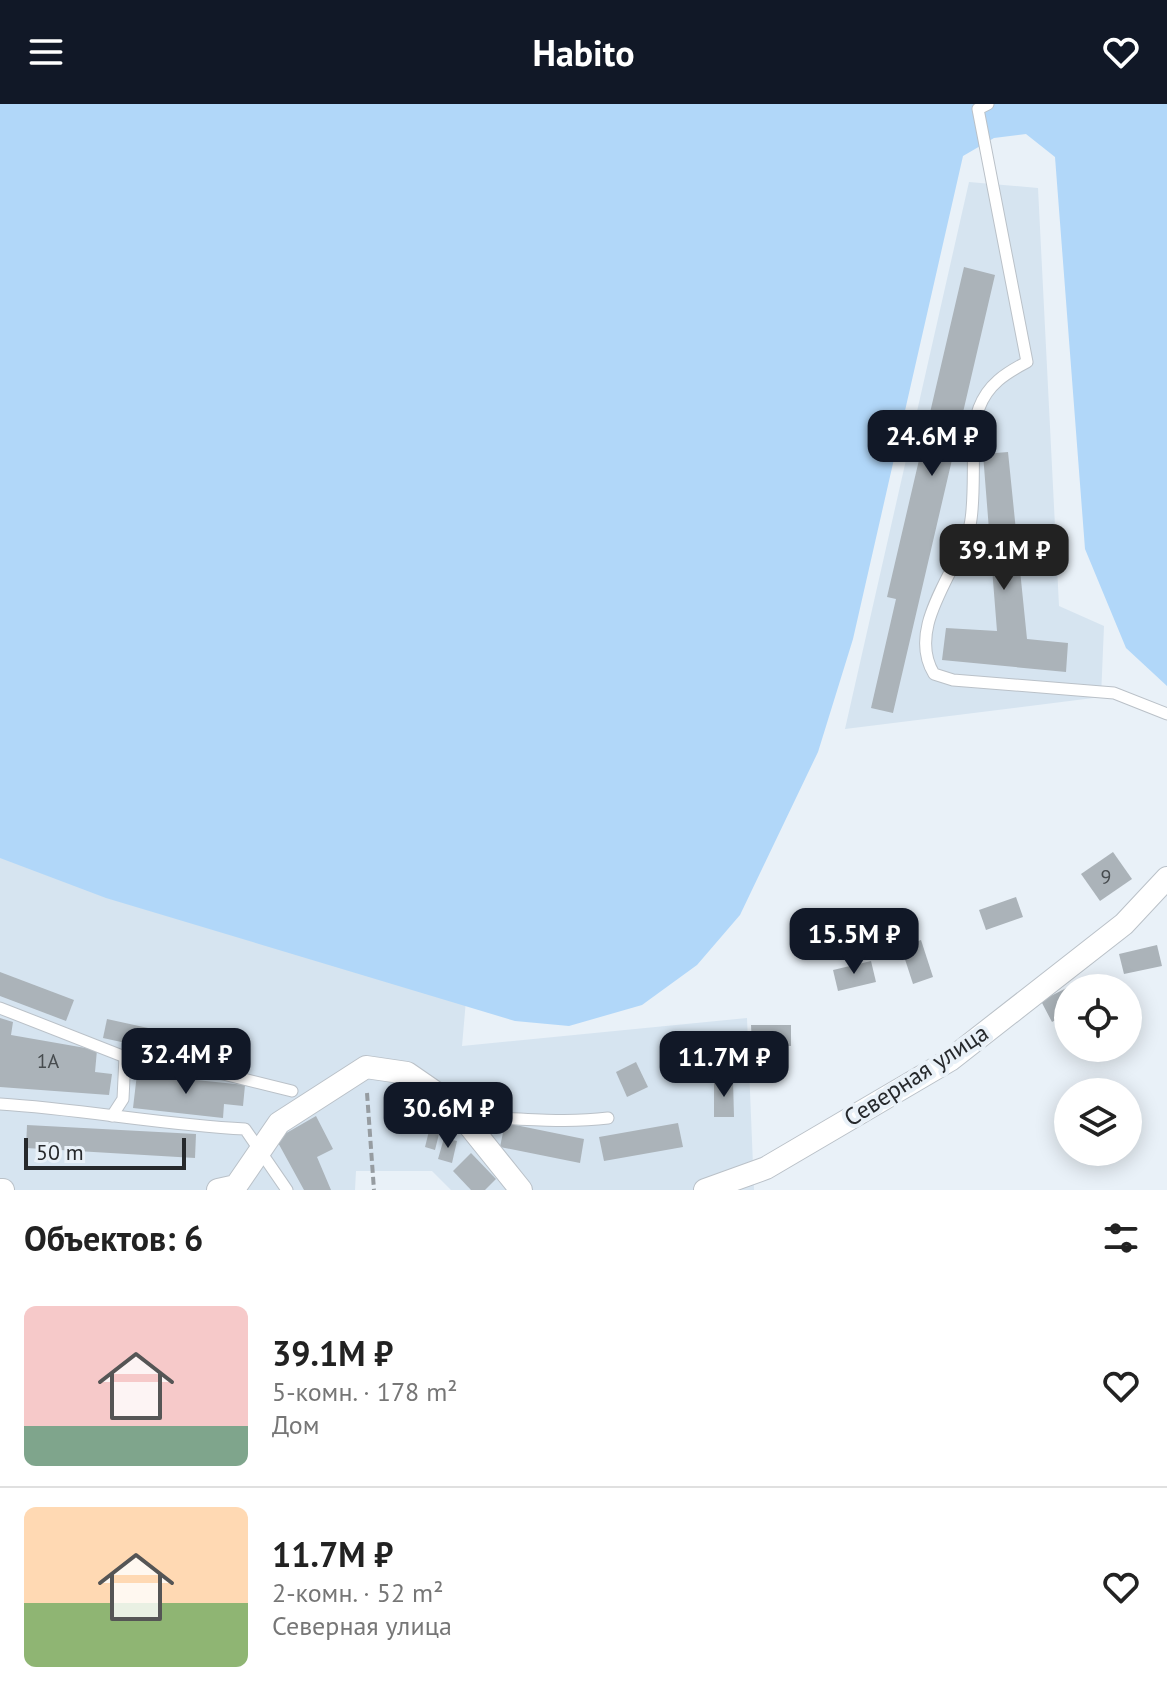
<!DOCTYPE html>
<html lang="ru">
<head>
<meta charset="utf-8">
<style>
	body { margin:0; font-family:"PT Sans",sans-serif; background:#f6f6f6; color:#222; height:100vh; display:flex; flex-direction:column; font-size:30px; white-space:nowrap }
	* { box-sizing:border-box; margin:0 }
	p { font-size:26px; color:#767676 }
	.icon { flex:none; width:44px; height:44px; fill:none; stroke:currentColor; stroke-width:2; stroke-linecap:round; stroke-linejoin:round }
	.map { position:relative; height:1086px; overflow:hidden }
	.panel { display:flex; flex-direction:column; background:#fff; flex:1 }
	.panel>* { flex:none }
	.tools { position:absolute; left:1054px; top:870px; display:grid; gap:16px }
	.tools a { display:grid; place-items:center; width:88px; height:88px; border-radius:50%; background:#fff; box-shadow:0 4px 20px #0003; font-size:40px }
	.scale { position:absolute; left:24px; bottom:20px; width:162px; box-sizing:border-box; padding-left:8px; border:4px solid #26292c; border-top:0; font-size:22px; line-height:28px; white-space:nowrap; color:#26292c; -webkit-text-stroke:6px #e9f1f8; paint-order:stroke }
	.price { position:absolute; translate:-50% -68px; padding:0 18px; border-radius:16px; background:#111827; color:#fff; font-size:26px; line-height:52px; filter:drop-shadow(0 2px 4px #0008) }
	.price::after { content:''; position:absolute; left:50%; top:48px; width:24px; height:18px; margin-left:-12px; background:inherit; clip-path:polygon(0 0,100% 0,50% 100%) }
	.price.active { background:#222; color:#fff }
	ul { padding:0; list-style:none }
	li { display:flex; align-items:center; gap:24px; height:200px; padding:0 24px }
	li+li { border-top:2px solid #e0e0e0 }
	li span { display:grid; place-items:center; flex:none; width:224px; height:160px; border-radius:12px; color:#555 }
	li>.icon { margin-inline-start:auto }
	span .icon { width:96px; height:96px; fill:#fffc; stroke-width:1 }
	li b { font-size:34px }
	h2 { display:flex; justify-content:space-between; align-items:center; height:96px; padding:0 24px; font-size:34px }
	header { display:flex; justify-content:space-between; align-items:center; height:104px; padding:0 24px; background:#111827; color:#fff; font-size:36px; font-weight:700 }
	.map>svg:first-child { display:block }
	.built { fill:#d6e4f0 }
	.green { fill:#b1d7f9 }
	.building { fill:#abb3b9 }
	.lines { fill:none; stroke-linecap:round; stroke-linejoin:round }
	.lane-casing { stroke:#bac1c8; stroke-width:13 }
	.street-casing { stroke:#bac1c8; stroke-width:24 }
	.path { stroke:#969ca1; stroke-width:4; stroke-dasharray:8 4; stroke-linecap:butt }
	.lane { stroke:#fff; stroke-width:11 }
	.street { stroke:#fff; stroke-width:22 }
	.labels { text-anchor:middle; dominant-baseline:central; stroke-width:8; stroke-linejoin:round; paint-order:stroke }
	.number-label { font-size:20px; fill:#474c4f }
	.street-label { font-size:24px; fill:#26292c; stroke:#e9f1f8 }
</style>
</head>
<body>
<header><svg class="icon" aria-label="menu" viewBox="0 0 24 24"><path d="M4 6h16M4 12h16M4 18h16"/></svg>Habito<svg class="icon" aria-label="heart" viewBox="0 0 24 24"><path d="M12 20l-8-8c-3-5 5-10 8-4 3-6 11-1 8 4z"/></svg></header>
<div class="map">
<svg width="1167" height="1086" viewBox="0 0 1167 1086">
	<rect width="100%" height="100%" fill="#e9f1f8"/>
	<g class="built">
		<polygon points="969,78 1038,84 1059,502 1104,522 1101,593 845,625"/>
		<polygon points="0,743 466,896 462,942 747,914 754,1086 451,1086 432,1067 356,1067 355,1086 0,1086"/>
	</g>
	<polygon class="green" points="0,0 1167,0 1167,582 1126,544 1085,445 1055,53 1026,30 994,34 963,52 853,535 818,648 740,811 697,861 642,901 569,922 515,917 106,794 0,754"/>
	<g class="building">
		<polygon points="964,163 995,171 893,609 871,604 896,495 887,493"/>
		<polygon points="1008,348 1027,535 1068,539 1066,568 942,556 946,524 997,527 983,350"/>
		<polygon points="1113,748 1132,775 1100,797 1081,770"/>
		<polygon points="1016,793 1023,813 986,826 979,806"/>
		<polygon points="921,836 933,873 913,880 901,843"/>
		<polygon points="1157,841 1162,862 1124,870 1119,850"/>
		<polygon points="871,857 876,878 838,887 833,866"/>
		<polygon points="0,868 74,896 66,917 0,892"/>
		<polygon points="1082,876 1086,884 1068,884 1068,909 1052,918 1041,897"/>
		<polygon points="0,914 13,918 11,931 97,946 95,968 112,970 109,991 0,983"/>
		<polygon points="107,915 244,945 240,964 103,934"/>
		<polygon points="751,921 791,921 791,942 752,942"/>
		<polygon points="636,958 648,983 627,993 616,968"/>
		<polygon points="137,970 245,981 243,1002 224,1000 223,1014 133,1004"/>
		<polygon points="714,976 733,976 734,1013 714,1013"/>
		<polygon points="316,1012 333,1045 317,1053 331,1086 304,1086 276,1035"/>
		<polygon points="505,1019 584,1035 580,1059 500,1043"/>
		<polygon points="678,1019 683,1043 604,1057 599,1033"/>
		<polygon points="27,1021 196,1030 195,1054 26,1044"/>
		<polygon points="429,1027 439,1030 435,1046 425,1043"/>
		<polygon points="444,1034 457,1037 452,1059 438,1055"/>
		<polygon points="471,1049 496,1075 485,1086 471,1086 453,1067"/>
	</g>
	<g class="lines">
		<defs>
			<g id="lane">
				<path d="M 988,0 L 978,5 L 1027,258 C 1006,269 988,280 979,304 C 969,330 977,390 970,421 C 959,467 905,522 934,570 L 953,576 L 1114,589 L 1167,610"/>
				<polyline points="0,904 125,953 211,967 292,987"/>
				<path d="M 0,1000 C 82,1005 163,1021 245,1025 L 287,1086"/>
				<polyline points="112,1012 123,995 125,953"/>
				<path d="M 461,1013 C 510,1013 560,1020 608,1014"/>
			</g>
			<g id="street">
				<polyline points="0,1086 3,1086"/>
				<polyline points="218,1086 236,1082 279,1019 366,963 407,969 452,1000 521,1086"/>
				<polyline points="705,1086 766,1064 950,956 1124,820 1167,774"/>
			</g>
		</defs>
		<use href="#lane" class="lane-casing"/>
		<use href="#street" class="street-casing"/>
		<polyline class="path" points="367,989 374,1086"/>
		<use href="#lane" class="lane"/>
		<use href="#street" class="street"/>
	</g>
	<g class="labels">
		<g class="number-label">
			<text x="1106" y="773">9</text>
			<text x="48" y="957">1А</text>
		</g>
		<g class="street-label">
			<text transform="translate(916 971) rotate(-33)">Северная улица</text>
		</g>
	</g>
</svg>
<div class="tools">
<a><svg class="icon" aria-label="locate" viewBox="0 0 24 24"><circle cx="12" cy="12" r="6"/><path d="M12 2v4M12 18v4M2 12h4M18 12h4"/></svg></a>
<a><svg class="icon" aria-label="layers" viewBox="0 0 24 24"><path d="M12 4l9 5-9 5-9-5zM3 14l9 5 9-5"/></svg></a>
</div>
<div class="scale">50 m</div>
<b class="price" style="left:932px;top:374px">24.6M ₽</b>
<b class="price active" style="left:1004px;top:488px">39.1M ₽</b>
<b class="price" style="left:854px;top:872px">15.5M ₽</b>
<b class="price" style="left:186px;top:992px">32.4M ₽</b>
<b class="price" style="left:724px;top:995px">11.7M ₽</b>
<b class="price" style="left:448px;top:1046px">30.6M ₽</b>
</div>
<section class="panel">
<h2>Объектов: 6<svg class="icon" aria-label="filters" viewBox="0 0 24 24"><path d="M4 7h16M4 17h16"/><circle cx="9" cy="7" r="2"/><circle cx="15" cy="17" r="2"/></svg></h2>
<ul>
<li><span style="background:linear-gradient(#f6c9c9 75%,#7fa58c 0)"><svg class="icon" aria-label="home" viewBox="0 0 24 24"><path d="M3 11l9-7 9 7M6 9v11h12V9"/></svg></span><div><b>39.1M ₽</b><p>5-комн. · 178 m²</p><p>Дом</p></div><svg class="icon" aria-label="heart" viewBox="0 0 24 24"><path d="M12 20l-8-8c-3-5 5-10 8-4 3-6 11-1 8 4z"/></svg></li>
<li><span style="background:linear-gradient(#ffd9b3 60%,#8fb573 0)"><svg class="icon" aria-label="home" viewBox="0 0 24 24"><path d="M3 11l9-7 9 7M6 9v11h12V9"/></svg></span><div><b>11.7M ₽</b><p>2-комн. · 52 m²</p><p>Северная улица</p></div><svg class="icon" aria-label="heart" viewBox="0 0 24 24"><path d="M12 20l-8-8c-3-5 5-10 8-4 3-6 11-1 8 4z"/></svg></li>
</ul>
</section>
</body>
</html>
